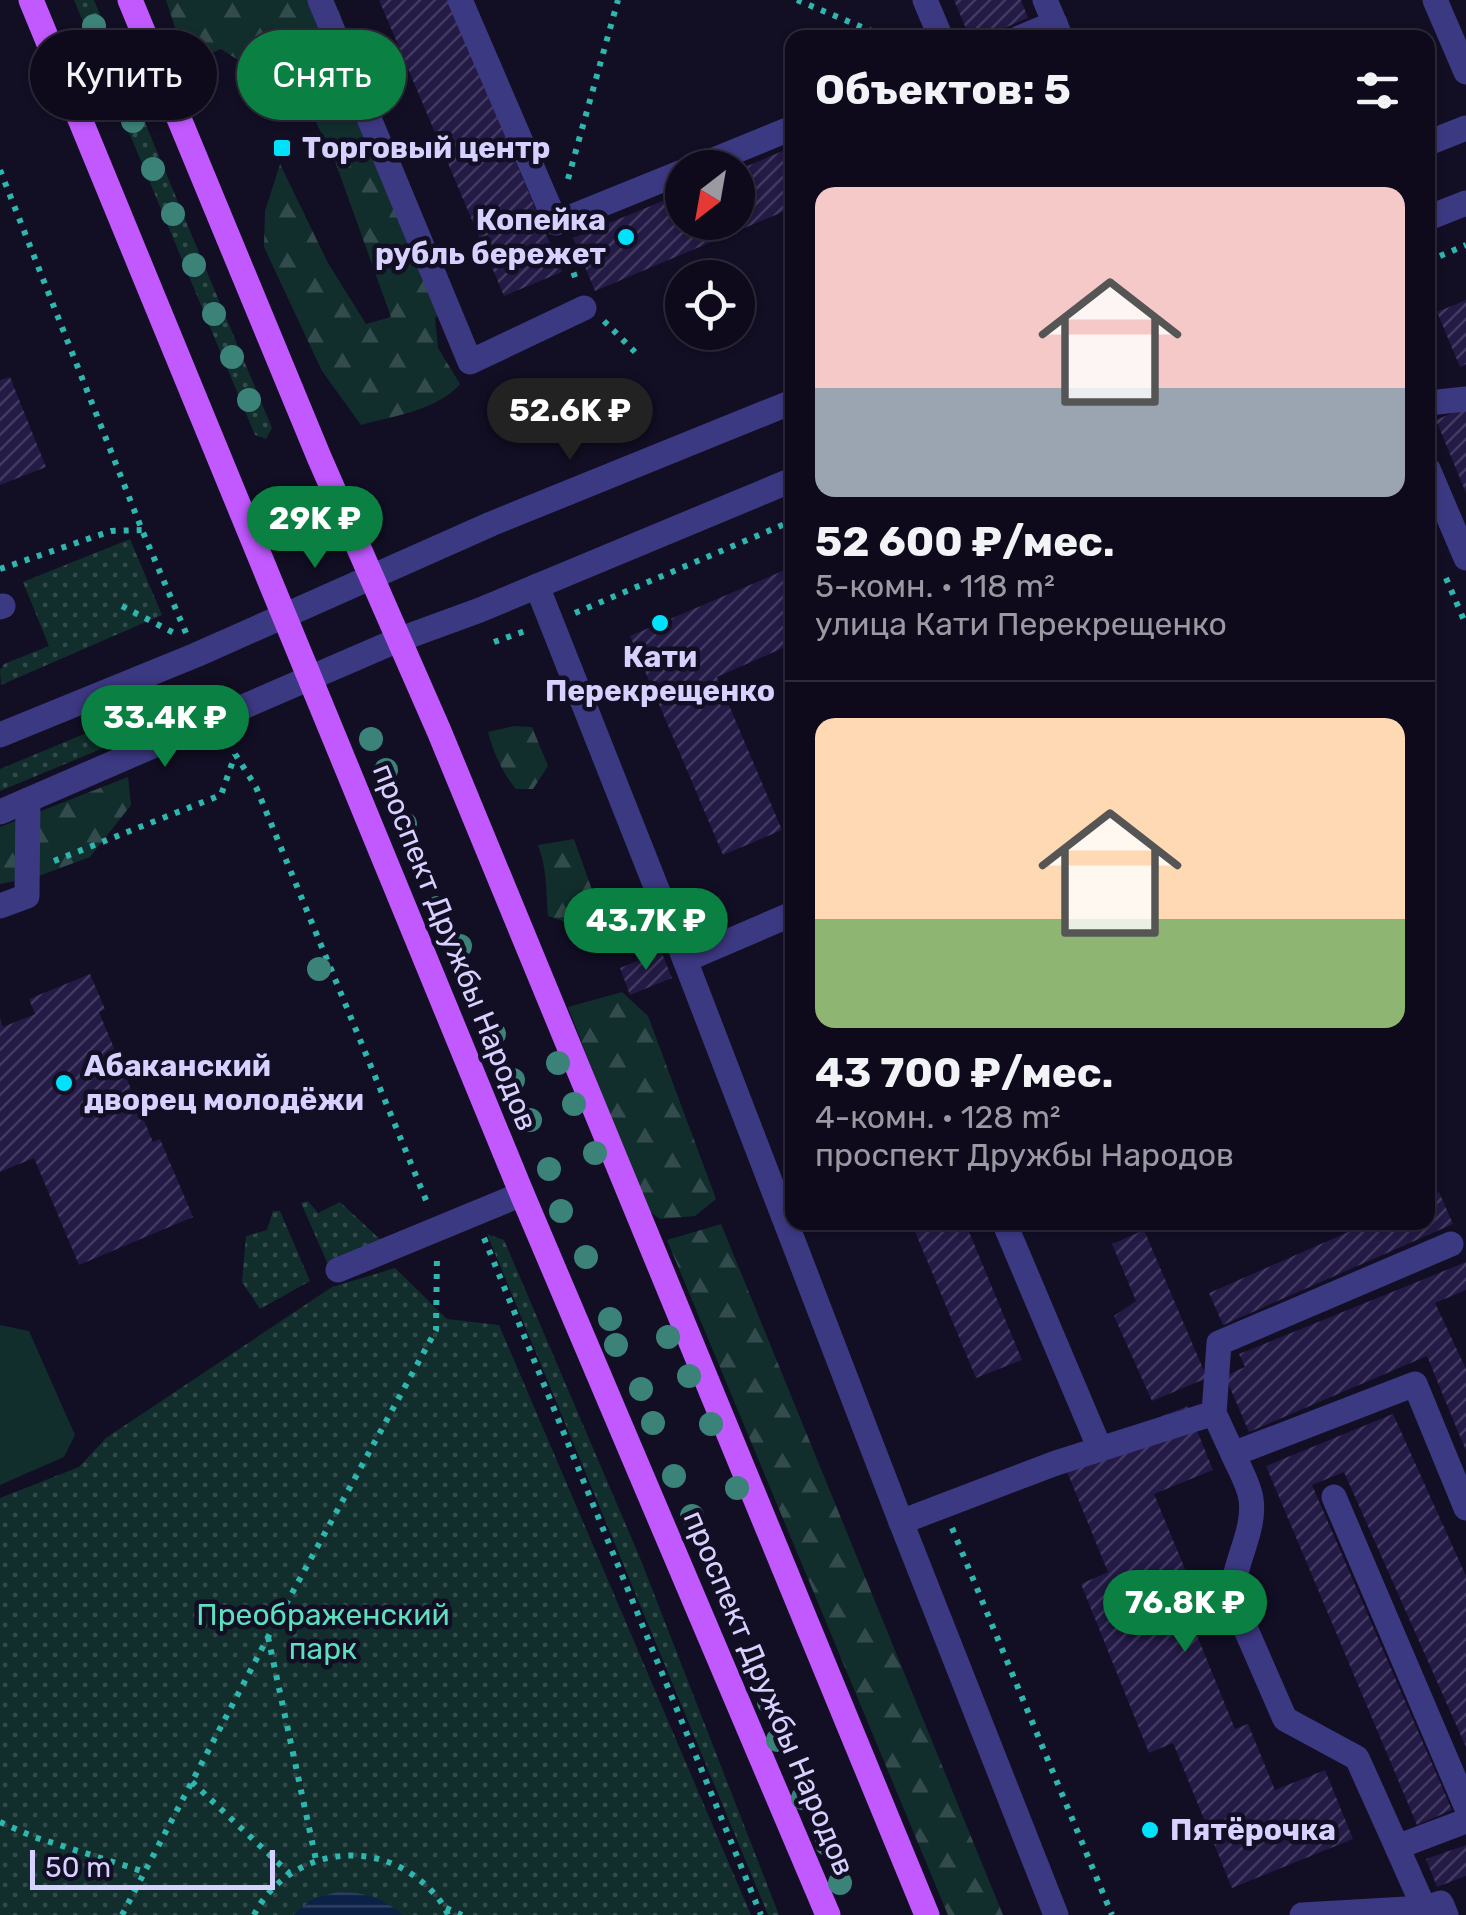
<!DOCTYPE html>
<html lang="ru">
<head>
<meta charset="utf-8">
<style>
	body { margin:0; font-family:Rubik,sans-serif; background:#1c1828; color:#f1f3f6; height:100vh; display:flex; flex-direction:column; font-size:38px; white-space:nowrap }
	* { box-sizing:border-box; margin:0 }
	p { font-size:32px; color:#9b9aa3 }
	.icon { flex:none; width:55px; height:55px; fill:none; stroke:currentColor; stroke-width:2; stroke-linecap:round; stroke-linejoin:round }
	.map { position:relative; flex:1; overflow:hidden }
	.panel { position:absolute; left:785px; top:30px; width:650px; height:1200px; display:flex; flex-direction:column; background:#0e0a1b; border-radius:20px; box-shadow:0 2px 8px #0004,0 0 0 2px #2e2b3a }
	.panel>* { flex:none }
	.top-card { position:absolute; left:30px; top:30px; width:605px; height:90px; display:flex; gap:20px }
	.needle { width:65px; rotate:211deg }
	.buttons { position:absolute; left:665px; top:150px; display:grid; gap:20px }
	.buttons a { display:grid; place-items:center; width:90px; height:90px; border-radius:50%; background:#0e0a1b; box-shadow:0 2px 8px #0004,0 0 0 2px #2e2b3a; font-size:50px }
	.scale { position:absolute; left:30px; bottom:25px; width:245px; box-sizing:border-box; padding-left:10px; border:5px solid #d7d1ff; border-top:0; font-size:28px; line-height:35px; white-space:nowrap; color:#d7d1ff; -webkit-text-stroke:8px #120e24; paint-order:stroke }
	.price { position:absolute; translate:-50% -85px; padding:0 22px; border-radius:35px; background:#0b8043; color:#fff; font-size:32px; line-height:65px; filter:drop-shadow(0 2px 5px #0008) }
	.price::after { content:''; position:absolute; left:50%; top:60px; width:30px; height:22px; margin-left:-15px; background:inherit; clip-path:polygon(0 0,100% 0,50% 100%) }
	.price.on { background:#222; color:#fff }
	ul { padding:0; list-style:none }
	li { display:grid; align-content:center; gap:20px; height:530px; padding:0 30px }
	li+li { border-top:2px solid #2e2b3a }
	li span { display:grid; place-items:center; height:310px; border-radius:20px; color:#555 }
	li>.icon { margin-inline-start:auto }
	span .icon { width:180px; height:180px; fill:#fffc; stroke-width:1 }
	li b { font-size:42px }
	h2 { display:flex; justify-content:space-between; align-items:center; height:120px; padding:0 30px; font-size:42px }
	.chip { padding:0 35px; border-radius:45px; background:#0e0a1b; box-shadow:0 2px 8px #0004,0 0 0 2px #2e2b3a; font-size:35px; line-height:90px }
	.chip.on { background:#0b8043; color:#fff }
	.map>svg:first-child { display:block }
	.grass { fill:url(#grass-dots) }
	.forest { fill:url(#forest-firs) }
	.pitch { fill:#112e2d }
	.water { fill:url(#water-rules) }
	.building { fill:url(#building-hatch) }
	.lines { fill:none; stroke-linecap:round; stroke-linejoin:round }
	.path { stroke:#2fb6ae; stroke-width:6; stroke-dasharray:5 8; stroke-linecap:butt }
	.minor { stroke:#3c3983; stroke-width:25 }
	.major { stroke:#c159ff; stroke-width:25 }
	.tree { fill:#3b8279 }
	.poi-dot { fill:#00e2fc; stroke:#120e24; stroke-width:4 }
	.labels { text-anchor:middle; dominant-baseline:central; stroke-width:9; stroke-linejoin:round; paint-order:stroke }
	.poi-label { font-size:30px; font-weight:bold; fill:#d7d1ff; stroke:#120e24; text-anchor:start }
	.street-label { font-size:30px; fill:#d7d1ff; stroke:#120e24 }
	.park-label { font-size:30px; fill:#5de0bf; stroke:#120e24 }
</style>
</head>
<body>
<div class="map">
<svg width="1466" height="1915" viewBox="0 0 1466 1915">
	<defs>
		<pattern id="grass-dots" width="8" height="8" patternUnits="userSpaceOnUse" patternTransform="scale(2.5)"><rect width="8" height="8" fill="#112e2d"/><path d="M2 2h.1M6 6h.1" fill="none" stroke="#334b4c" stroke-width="1.8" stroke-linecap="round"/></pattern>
		<pattern id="forest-firs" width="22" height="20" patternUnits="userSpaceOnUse" patternTransform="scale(2.5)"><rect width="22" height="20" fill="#112e2d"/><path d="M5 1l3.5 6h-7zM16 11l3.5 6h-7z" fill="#334b4c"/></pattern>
		<pattern id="water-rules" width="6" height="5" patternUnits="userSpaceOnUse" patternTransform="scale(2.5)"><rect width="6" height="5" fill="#0c2146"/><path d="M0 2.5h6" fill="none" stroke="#2f4062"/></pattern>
		<pattern id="building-hatch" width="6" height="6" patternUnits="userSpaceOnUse" patternTransform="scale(2.5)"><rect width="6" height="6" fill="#231a45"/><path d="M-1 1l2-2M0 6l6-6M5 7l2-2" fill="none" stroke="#423a61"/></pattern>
	</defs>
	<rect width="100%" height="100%" fill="#120e24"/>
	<g class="grass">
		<polygon points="74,0 94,0 272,428 266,439 255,435"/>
		<polygon points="130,539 162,615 1,685 0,670 4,664 49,646 23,582"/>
		<polygon points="180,694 188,713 0,791 0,769"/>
		<polygon points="308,1201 318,1213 340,1202 383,1242 330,1269 301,1203"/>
		<polygon points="273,1211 280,1211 310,1281 260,1309 242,1282 246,1236 267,1230"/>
		<polygon points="487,1234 504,1240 640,1558 779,1915 768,1915"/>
		<polygon points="395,1268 447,1319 499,1325 751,1915 0,1915 0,1498 79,1467 106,1438 332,1287"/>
	</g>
	<g class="forest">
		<path d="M 166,0 L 334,0 L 456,302 L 435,318 L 438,348 L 460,384 C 438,410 393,416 361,425 L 322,371 L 264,247 L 265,211 L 280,164 L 328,263 L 366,324 L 391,317 L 336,164 L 308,105 L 221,49 L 187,64 Z"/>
		<path d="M 514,726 L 532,727 L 548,766 L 533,789 L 516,789 C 502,772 494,754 488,732 Z"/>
		<polygon points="128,777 131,805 90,857 36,877 0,884 0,827"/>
		<path d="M 574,839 L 592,890 L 596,919 L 563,921 L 548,916 C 546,891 547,868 538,845 Z"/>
		<polygon points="622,992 648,1016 716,1199 695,1216 660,1219 646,1209 568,1007"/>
		<polygon points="721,1224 1003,1915 948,1915 667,1240"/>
	</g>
	<polygon class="pitch" points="0,1325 29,1331 75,1435 64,1457 0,1485"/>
	<path class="water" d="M 336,1892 C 364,1892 382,1897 403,1915 L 293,1915 L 311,1900 Z"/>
	<g class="building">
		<polygon points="379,0 448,0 562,272 504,296"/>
		<polygon points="954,0 1021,0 1028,18 981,38 970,38"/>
		<polygon points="792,147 792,208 595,291 573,238 682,193 682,222 738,222 738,170"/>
		<polygon points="1466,300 1466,364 1460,367 1437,312"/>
		<polygon points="10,377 46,467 0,485 0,380"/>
		<polygon points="1466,407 1466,493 1436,420"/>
		<polygon points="792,567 792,644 717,677 782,830 723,855 630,636"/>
		<polygon points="661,951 672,978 630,995 620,968"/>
		<polygon points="90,974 105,1009 99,1012 153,1142 160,1139 193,1217 79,1265 34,1158 0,1172 0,1019 3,1027 35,1014 29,999"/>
		<polygon points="1439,1192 1453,1224 1223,1325 1209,1293 1371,1222 1428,1222 1428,1198"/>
		<polygon points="911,1222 965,1222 1022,1360 976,1378"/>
		<polygon points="1144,1230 1207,1378 1152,1401 1114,1316 1136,1301 1112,1244"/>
		<polygon points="1466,1262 1466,1290 1435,1303 1466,1369 1466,1451 1427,1356 1249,1432 1225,1376 1245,1367 1239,1354"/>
		<polygon points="1187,1406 1213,1470 1154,1494 1192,1586 1179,1591 1235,1729 1248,1724 1275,1790 1325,1770 1353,1839 1232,1888 1173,1743 1149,1753 1081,1584 1108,1572 1061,1457"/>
		<polygon points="1393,1414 1466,1576 1466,1747 1344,1472 1312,1485 1452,1810 1417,1825 1266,1466"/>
		<polygon points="1466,1845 1466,1876 1437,1887 1426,1859"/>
	</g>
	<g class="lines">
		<g class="path">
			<polyline points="797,0 888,38"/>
			<polyline points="0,170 142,530 186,633"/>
			<polyline points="568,179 618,0"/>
			<polyline points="565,248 577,283"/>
			<polyline points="1428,261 1466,245"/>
			<polyline points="604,321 635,352"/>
			<polyline points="0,569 111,531 142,530"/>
			<polyline points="1446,578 1466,625"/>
			<polyline points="122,606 174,633"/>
			<polyline points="575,613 792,521"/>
			<polyline points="494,642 525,631"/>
			<polyline points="235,754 256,787 428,1205"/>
			<polyline points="54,861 221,795 235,755"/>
			<polyline points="484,1238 761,1915"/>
			<polyline points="952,1528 1112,1915"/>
			<polyline points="268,1637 316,1860"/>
			<polyline points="192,1782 289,1873"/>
			<polyline points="0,1822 34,1837 145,1872"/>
			<polyline points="446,1908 462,1915"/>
			<polyline points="122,1915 268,1637 436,1330 437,1255"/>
			<path d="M 254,1915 C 283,1857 359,1837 413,1875 C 427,1885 441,1898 448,1915"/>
		</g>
		<g class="minor">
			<polyline points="320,0 470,362 584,308"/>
			<polyline points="460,0 556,223 682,172"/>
			<polyline points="925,0 941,38"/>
			<polyline points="1045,0 1061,38"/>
			<polyline points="1435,0 1466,72"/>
			<polyline points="1019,38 1055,23"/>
			<polyline points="1428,143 1466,128"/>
			<polyline points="694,168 792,128"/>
			<polyline points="1428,218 1466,203"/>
			<polyline points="1428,403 1466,399"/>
			<polyline points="1428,469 1466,558"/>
			<polyline points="537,586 685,960 901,1522"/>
			<polyline points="0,607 3,606"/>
			<polyline points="0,735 196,655 491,524 792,402"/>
			<polyline points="0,812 398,640 480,610 792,480"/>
			<polyline points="0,906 27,896 28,800"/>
			<polyline points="685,960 792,914"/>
			<polyline points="1004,1222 1100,1449"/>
			<polyline points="338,1270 522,1194"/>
			<polyline points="1214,1413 1219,1343 1451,1244"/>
			<path d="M 1233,1454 C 1239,1468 1249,1484 1251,1499 C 1256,1533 1231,1565 1233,1600 L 1285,1719 L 1357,1758 L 1397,1847"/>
			<polyline points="1334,1497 1466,1806"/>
			<polyline points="1424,1908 1397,1847 1466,1821"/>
			<polyline points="1056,1915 901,1522 1056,1463 1214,1413 1233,1454 1415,1384 1466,1508"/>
			<polyline points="1302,1915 1424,1908 1441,1903 1446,1915"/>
		</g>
		<g class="major">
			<polyline points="31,0 522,1194 828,1915"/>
			<polyline points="130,0 319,457 439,731 927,1915"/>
		</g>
	</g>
	<g class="tree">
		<circle cx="94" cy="26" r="12"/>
		<circle cx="114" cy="71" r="12"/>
		<circle cx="133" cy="121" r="12"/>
		<circle cx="153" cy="169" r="12"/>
		<circle cx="173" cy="214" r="12"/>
		<circle cx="194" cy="265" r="12"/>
		<circle cx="214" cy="314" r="12"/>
		<circle cx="232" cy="357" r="12"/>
		<circle cx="249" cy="400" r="12"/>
		<circle cx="371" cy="739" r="12"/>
		<circle cx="386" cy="770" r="12"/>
		<circle cx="405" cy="824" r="12"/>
		<circle cx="437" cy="908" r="12"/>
		<circle cx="460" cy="946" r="12"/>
		<circle cx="319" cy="969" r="12"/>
		<circle cx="494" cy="1034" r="12"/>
		<circle cx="558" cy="1063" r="12"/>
		<circle cx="513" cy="1080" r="12"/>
		<circle cx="574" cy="1104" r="12"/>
		<circle cx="530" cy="1120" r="12"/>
		<circle cx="595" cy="1153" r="12"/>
		<circle cx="549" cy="1169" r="12"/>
		<circle cx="561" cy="1211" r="12"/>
		<circle cx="586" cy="1257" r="12"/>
		<circle cx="610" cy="1319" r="12"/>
		<circle cx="668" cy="1337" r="12"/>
		<circle cx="616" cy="1345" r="12"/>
		<circle cx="689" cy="1376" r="12"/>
		<circle cx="641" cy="1389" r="12"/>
		<circle cx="653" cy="1423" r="12"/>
		<circle cx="711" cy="1424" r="12"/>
		<circle cx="674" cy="1476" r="12"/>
		<circle cx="737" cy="1488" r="12"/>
		<circle cx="692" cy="1516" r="12"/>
		<circle cx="751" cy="1667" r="12"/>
		<circle cx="769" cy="1702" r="12"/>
		<circle cx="778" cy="1740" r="12"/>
		<circle cx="803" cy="1798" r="12"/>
		<circle cx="827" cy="1844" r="12"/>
		<circle cx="840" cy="1883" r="12"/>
	</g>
	<g class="poi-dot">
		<rect x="272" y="138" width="20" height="20" rx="5"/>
		<circle cx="626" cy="237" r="10"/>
		<circle cx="660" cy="623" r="10"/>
		<circle cx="64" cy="1083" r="10"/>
		<circle cx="1150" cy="1830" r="10"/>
	</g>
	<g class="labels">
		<g class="poi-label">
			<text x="302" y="148">Торговый центр</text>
			<text x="606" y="220" text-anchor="end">Копейка<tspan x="606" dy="34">рубль бережет</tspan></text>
			<text x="660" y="657" text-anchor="middle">Кати<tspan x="660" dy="34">Перекрещенко</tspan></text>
			<text x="84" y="1066">Абаканский<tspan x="84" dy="34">дворец молодёжи</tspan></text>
			<text x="1170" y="1830">Пятёрочка</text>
		</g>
		<g class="street-label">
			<text transform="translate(455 947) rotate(68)">проспект Дружбы Народов</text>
			<text transform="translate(769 1693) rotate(67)">проспект Дружбы Народов</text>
		</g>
		<g class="park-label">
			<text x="323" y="1615">Преображенский<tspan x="323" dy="34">парк</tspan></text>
		</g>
	</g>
</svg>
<div class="buttons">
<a><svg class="needle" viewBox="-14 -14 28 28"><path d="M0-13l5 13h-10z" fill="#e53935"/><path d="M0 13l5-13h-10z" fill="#9b9aa3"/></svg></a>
<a><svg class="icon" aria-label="locate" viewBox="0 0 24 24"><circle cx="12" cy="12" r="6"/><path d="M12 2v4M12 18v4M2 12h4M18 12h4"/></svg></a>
</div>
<div class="scale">50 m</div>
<b class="price on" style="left:570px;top:463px">52.6K ₽</b>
<b class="price" style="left:315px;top:571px">29K ₽</b>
<b class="price" style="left:165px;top:770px">33.4K ₽</b>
<b class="price" style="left:646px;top:973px">43.7K ₽</b>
<b class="price" style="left:1185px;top:1655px">76.8K ₽</b>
<div class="top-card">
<a class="chip">Купить</a>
<a class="chip on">Снять</a>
</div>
<section class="panel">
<h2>Объектов: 5<svg class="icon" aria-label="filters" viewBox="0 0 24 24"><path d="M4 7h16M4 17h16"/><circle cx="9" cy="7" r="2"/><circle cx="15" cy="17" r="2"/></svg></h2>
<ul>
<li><span style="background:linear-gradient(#f6c9c9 65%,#9aa5b1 0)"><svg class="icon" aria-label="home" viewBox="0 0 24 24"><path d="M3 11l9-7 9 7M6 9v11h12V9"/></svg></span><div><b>52 600 ₽/мес.</b><p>5-комн. · 118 m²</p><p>улица Кати Перекрещенко</p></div></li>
<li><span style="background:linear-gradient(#ffd9b3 65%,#8fb573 0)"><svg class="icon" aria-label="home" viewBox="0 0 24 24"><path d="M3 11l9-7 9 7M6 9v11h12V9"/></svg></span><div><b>43 700 ₽/мес.</b><p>4-комн. · 128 m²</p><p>проспект Дружбы Народов</p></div></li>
</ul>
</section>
</div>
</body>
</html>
